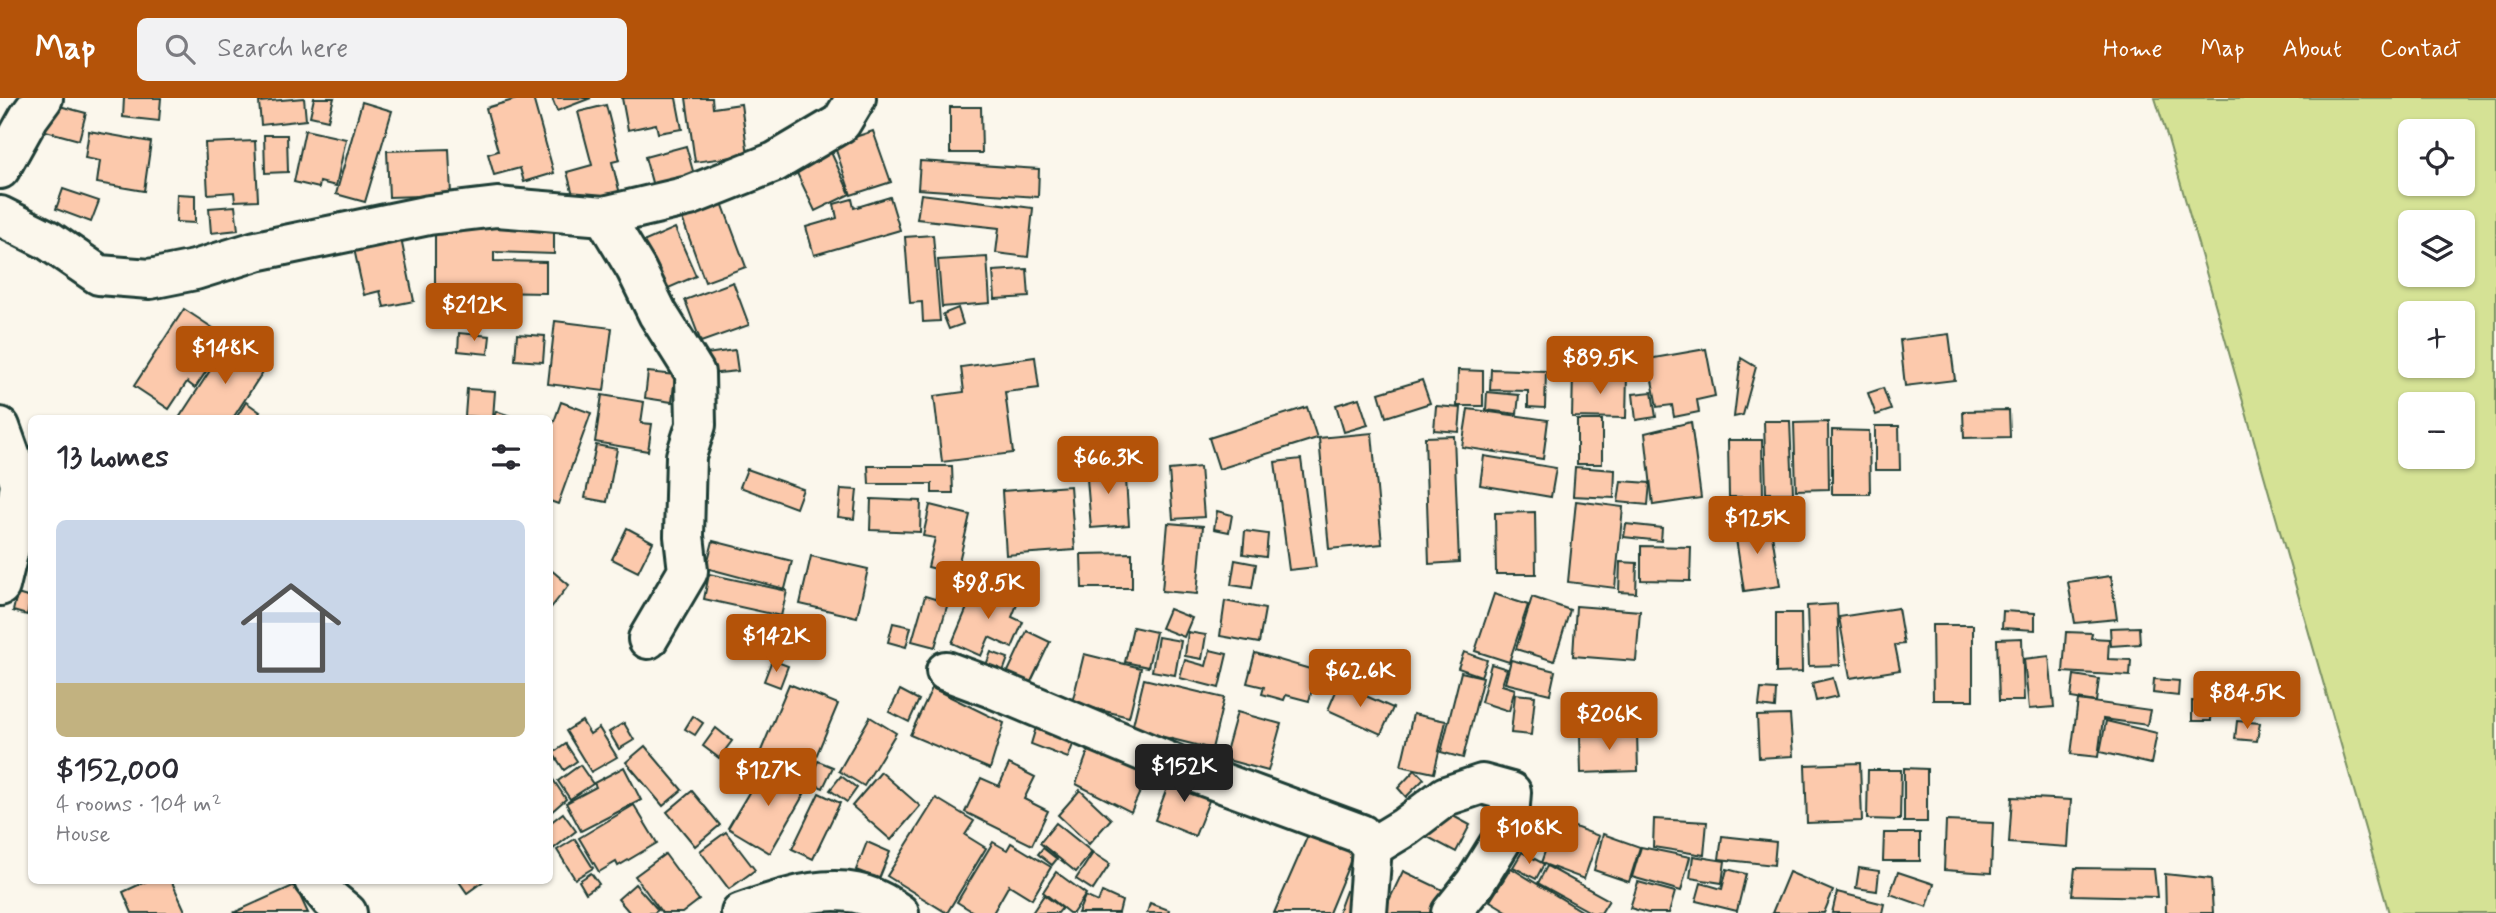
<!DOCTYPE html>
<html lang="en">
<head>
<meta charset="utf-8">
<style>
	body { margin:0; font-family:Mynerve,sans-serif; background:#f2f2f3; color:#2b2b33; height:100vh; display:flex; flex-direction:column; font-size:26px; white-space:nowrap }
	* { box-sizing:border-box; margin:0 }
	p { font-size:23px; color:#7c7c81 }
	.icon { flex:none; width:38px; height:38px; fill:none; stroke:currentColor; stroke-width:2; stroke-linecap:round; stroke-linejoin:round }
	.map { position:relative; flex:1; overflow:hidden }
	.details { position:absolute; left:28px; top:317px; width:525px; height:469px; display:flex; flex-direction:column; background:#fff; border-radius:10px; box-shadow:0 2px 5px #0004 }
	.details>* { flex:none }
	.controls { position:absolute; left:2398px; top:21px; display:grid; gap:14px }
	.controls a { display:grid; place-items:center; width:77px; height:77px; border-radius:10px; background:#fff; box-shadow:0 2px 5px #0004; font-size:35px }
	.price { position:absolute; translate:-50% -60px; padding:0 16px; border-radius:7px; background:#b45309; color:#fff; font-size:23px; line-height:46px; filter:drop-shadow(0 2px 4px #0008) }
	.price::after { content:''; position:absolute; left:50%; top:42px; width:21px; height:16px; margin-left:-10px; background:inherit; clip-path:polygon(0 0,100% 0,50% 100%) }
	.price.active { background:#222; color:#fff }
	ul { padding:0; list-style:none }
	li { display:grid; align-content:center; gap:14px; height:371px; padding:0 28px }
	li+li { border-top:2px solid #e1e1e2 }
	li span { display:grid; place-items:center; height:217px; border-radius:10px; color:#555 }
	li>.icon { margin-inline-start:auto }
	span .icon { width:126px; height:126px; fill:#fffc; stroke-width:1 }
	li b { font-size:30px }
	h2 { display:flex; justify-content:space-between; align-items:center; height:84px; padding:0 28px; font-size:30px }
	header { display:flex; align-items:center; gap:42px; box-sizing:border-box; height:98px; padding:0 35px; background:#b45309; color:#fff }
	header strong { font-size:33px }
	nav { display:flex; gap:38px; margin-inline-start:auto; font-size:24px }
	.search { width:490px; height:63px; background:#f2f2f3; display:flex; align-items:center; gap:18px; box-sizing:border-box; padding:0 24px; border-radius:10px; color:#7c7c81; font-size:26px }
	.map>svg:first-child { display:block }
	.green { fill:#d5e295; stroke:#7a9064; stroke-width:2; fill-rule:evenodd }
	.building { fill:#fcc9ac; stroke:#1f3d34; stroke-width:2 }
	.lines { fill:none; stroke-linecap:round; stroke-linejoin:round }
	.minor-casing { stroke:#1f3d34; stroke-width:44 }
	.minor { stroke:#fbf7ec; stroke-width:38 }
</style>
</head>
<body>
<header>
<strong>Map</strong>
<div class="search"><svg class="icon" aria-label="search" viewBox="0 0 24 24"><circle cx="10" cy="10" r="6"/><path d="M15 15l6 6"/></svg>Search here</div>
<nav><a>Home</a><a>Map</a><a>About</a><a>Contact</a></nav>
</header>
<div class="map">
<svg width="2496" height="815" viewBox="0 0 2496 815">
	<rect width="100%" height="100%" fill="#fbf7ec"/>
	<filter id="ink" filterUnits="userSpaceOnUse"><feTurbulence type="fractalNoise" baseFrequency=".0143" numOctaves="2"/><feDisplacementMap in="SourceGraphic" scale="14" xChannelSelector="R" yChannelSelector="G"/><feConvolveMatrix kernelMatrix="1 2 1 2 8 2 1 2 1" color-interpolation-filters="sRGB"/></filter>
	<g filter="url(#ink)">
		<path class="green" d="M 2155,0 L 2496,0 L 2496,815 L 2389,815 L 2168,41 ZM 2410,33 L 2462,33 L 2462,86 L 2410,86 ZM 2410,124 L 2462,124 L 2462,177 L 2410,177 ZM 2410,215 L 2462,215 L 2462,268 L 2410,268 ZM 2410,306 L 2462,306 L 2462,359 L 2410,359 Z"/>
		<g class="building">
			<polygon points="124,0 161,0 159,23 123,19"/>
			<polygon points="304,0 306,22 261,27 259,4"/>
			<polygon points="314,0 334,0 328,22 310,18"/>
			<polygon points="520,0 533,0 554,75 524,84 520,70 494,77 488,56 498,53 486,10"/>
			<polygon points="552,0 591,0 557,13"/>
			<polygon points="622,0 676,0 682,31 658,35 656,26 628,32"/>
			<polygon points="686,0 712,0 713,10 741,6 748,57 695,64"/>
			<polygon points="362,4 392,13 365,104 336,96"/>
			<polygon points="48,5 86,15 79,42 42,32"/>
			<polygon points="606,7 620,62 612,64 620,96 576,108 567,74 592,67 578,14"/>
			<polygon points="950,9 981,9 982,55 950,55"/>
			<polygon points="305,32 346,41 336,88 320,84 319,90 294,84"/>
			<polygon points="89,33 151,44 144,93 97,85 100,63 85,60"/>
			<polygon points="873,33 891,84 851,97 834,46"/>
			<polygon points="264,37 287,37 288,74 265,75"/>
			<polygon points="255,43 258,102 235,103 234,94 208,96 205,45"/>
			<polygon points="686,48 698,91 657,103 645,59"/>
			<polygon points="449,51 451,97 389,99 387,53"/>
			<polygon points="830,52 850,96 815,113 794,69"/>
			<polygon points="920,63 1039,71 1038,99 918,91"/>
			<polygon points="63,91 99,103 91,124 56,111"/>
			<polygon points="177,96 195,97 195,125 176,124"/>
			<polygon points="921,96 1033,110 1028,159 996,155 999,130 917,121"/>
			<polygon points="890,99 900,132 814,157 806,129 837,120 834,106 852,101 854,110"/>
			<polygon points="721,102 746,169 705,184 681,117"/>
			<polygon points="235,108 238,132 211,135 209,110"/>
			<polygon points="435,124 554,126 554,156 494,154 494,163 546,164 546,195 435,193"/>
			<polygon points="675,130 696,178 664,192 643,144"/>
			<polygon points="400,136 414,203 384,209 380,193 364,197 353,146"/>
			<polygon points="933,137 940,223 923,224 922,204 910,205 905,139"/>
			<polygon points="987,159 990,205 942,209 938,162"/>
			<polygon points="1027,171 1029,199 995,201 993,173"/>
			<polygon points="733,184 749,227 701,244 685,202"/>
			<polygon points="958,210 963,226 949,231 943,216"/>
			<polygon points="184,211 219,234 204,257 213,263 195,290 187,284 169,311 134,288"/>
			<polygon points="555,223 612,230 604,293 548,286"/>
			<polygon points="459,235 490,238 488,256 458,253"/>
			<polygon points="517,236 545,238 543,264 515,262"/>
			<polygon points="1949,236 1955,282 1905,288 1900,242"/>
			<polygon points="228,245 266,269 233,320 179,320"/>
			<polygon points="1706,251 1715,298 1697,302 1699,314 1674,319 1672,307 1657,309 1648,261"/>
			<polygon points="735,252 738,273 709,276 706,256"/>
			<polygon points="1035,259 1039,290 1005,294 1013,355 942,364 934,298 964,294 961,269"/>
			<polygon points="1741,260 1756,269 1743,317 1734,319"/>
			<polygon points="1491,271 1546,273 1545,310 1528,309 1528,293 1490,292"/>
			<polygon points="1458,272 1483,273 1483,308 1457,308"/>
			<polygon points="648,274 675,277 672,304 645,300"/>
			<polygon points="1573,276 1627,277 1626,320 1572,319"/>
			<polygon points="1422,282 1430,305 1386,319 1379,295"/>
			<polygon points="1883,290 1891,312 1876,317 1868,295"/>
			<polygon points="467,291 495,293 493,320 465,318"/>
			<polygon points="1487,294 1519,297 1517,316 1486,312"/>
			<polygon points="1652,294 1656,319 1636,322 1633,296"/>
			<polygon points="602,297 644,304 641,325 652,326 648,353 595,344"/>
			<polygon points="1359,300 1368,327 1344,334 1336,307"/>
			<polygon points="246,304 260,314 256,320 236,320"/>
			<polygon points="561,304 591,315 558,406 550,403 550,335"/>
			<polygon points="1436,308 1461,310 1459,334 1434,332"/>
			<polygon points="1307,309 1317,340 1219,371 1209,340"/>
			<polygon points="1468,311 1548,322 1543,361 1462,349"/>
			<polygon points="2009,312 2010,339 1964,340 1963,313"/>
			<polygon points="496,313 516,320 494,320"/>
			<rect x="1577" y="322" width="25" height="44"/>
			<polygon points="1764,323 1790,323 1793,395 1766,395"/>
			<polygon points="1691,324 1701,400 1653,407 1645,335"/>
			<polygon points="1828,324 1829,391 1796,392 1794,325"/>
			<polygon points="1875,328 1899,328 1900,372 1875,372"/>
			<polygon points="1832,332 1869,333 1870,396 1832,396"/>
			<polygon points="1372,335 1382,446 1329,451 1319,340"/>
			<polygon points="1454,338 1459,464 1429,466 1425,339"/>
			<polygon points="1728,342 1762,342 1763,399 1729,399"/>
			<polygon points="596,347 617,351 607,404 585,400"/>
			<polygon points="1484,358 1556,370 1551,399 1480,387"/>
			<polygon points="1155,361 1156,379 1128,379 1128,362"/>
			<polygon points="1301,361 1316,469 1289,472 1275,364"/>
			<polygon points="1125,366 1129,427 1091,430 1086,368"/>
			<polygon points="868,368 952,368 953,395 932,395 932,386 869,386"/>
			<polygon points="1200,369 1204,419 1173,421 1169,372"/>
			<polygon points="1575,369 1615,372 1614,400 1573,398"/>
			<polygon points="747,371 803,391 796,410 740,389"/>
			<polygon points="1621,383 1650,385 1648,407 1618,404"/>
			<polygon points="1070,388 1075,452 1006,457 1002,393"/>
			<polygon points="841,391 857,392 854,421 838,419"/>
			<polygon points="871,401 921,403 920,434 870,432"/>
			<polygon points="1576,403 1623,409 1615,490 1568,484"/>
			<polygon points="930,407 970,417 956,476 928,469 935,440 923,438"/>
			<polygon points="1217,413 1232,417 1229,434 1214,431"/>
			<polygon points="1535,414 1536,476 1496,476 1495,415"/>
			<polygon points="1770,423 1780,488 1744,493 1734,428"/>
			<polygon points="1168,425 1203,428 1197,496 1162,493"/>
			<polygon points="1626,426 1662,430 1661,443 1624,439"/>
			<polygon points="627,430 653,444 638,474 612,461"/>
			<polygon points="1245,433 1268,436 1266,459 1243,456"/>
			<polygon points="713,443 792,463 785,491 706,470"/>
			<polygon points="1641,448 1691,449 1690,483 1641,482"/>
			<polygon points="1132,455 1132,490 1082,490 1081,456"/>
			<polygon points="811,458 868,471 857,519 800,506"/>
			<polygon points="1235,462 1256,466 1252,490 1231,487"/>
			<polygon points="1620,464 1637,465 1636,495 1619,494"/>
			<polygon points="550,471 569,487 550,511"/>
			<polygon points="943,475 967,482 960,506 936,500"/>
			<polygon points="709,476 787,493 781,518 704,501"/>
			<polygon points="2111,478 2117,521 2075,525 2068,484"/>
			<polygon points="977,486 1018,504 1012,519 1023,524 1012,550 989,539 981,558 952,545"/>
			<polygon points="17,496 31,500 27,517 13,513"/>
			<polygon points="1494,496 1528,507 1509,564 1475,553"/>
			<polygon points="925,498 948,505 935,549 912,543"/>
			<polygon points="1532,499 1570,512 1554,563 1516,551"/>
			<polygon points="1225,503 1265,511 1259,545 1220,538"/>
			<polygon points="1837,506 1840,567 1809,568 1807,508"/>
			<polygon points="1576,508 1640,513 1636,563 1573,558"/>
			<polygon points="1898,510 1904,546 1895,547 1900,572 1850,580 1839,519"/>
			<polygon points="1169,511 1192,520 1184,539 1161,530"/>
			<polygon points="2003,513 2035,515 2035,532 2002,530"/>
			<polygon points="1776,515 1801,515 1802,574 1776,575"/>
			<polygon points="893,525 911,529 906,549 888,544"/>
			<polygon points="1932,527 1973,527 1973,602 1933,602"/>
			<polygon points="1133,529 1156,534 1148,569 1125,564"/>
			<polygon points="2139,529 2140,546 2111,548 2110,530"/>
			<polygon points="1027,533 1050,544 1028,590 1005,580"/>
			<polygon points="1188,534 1206,537 1202,561 1185,558"/>
			<polygon points="2066,534 2092,535 2091,540 2109,541 2108,561 2131,562 2130,578 2063,574"/>
			<polygon points="1158,539 1181,543 1175,577 1152,573"/>
			<polygon points="2022,540 2024,603 1999,603 1997,541"/>
			<polygon points="1210,552 1227,556 1219,590 1180,580 1185,562 1206,568"/>
			<polygon points="991,554 1008,560 1000,582 983,575"/>
			<polygon points="1464,554 1487,562 1481,578 1458,570"/>
			<polygon points="1255,555 1317,573 1309,603 1286,597 1284,602 1262,596 1264,589 1247,585"/>
			<polygon points="1084,556 1141,570 1129,619 1072,605"/>
			<polygon points="2049,558 2054,609 2029,611 2024,561"/>
			<polygon points="772,562 788,568 780,589 764,583"/>
			<polygon points="1511,562 1555,573 1550,596 1505,585"/>
			<polygon points="1491,566 1507,571 1502,587 1515,591 1509,613 1481,604"/>
			<polygon points="1461,574 1483,579 1463,660 1441,654"/>
			<polygon points="2237,576 2259,577 2257,604 2236,603"/>
			<polygon points="2074,577 2099,581 2096,604 2071,600"/>
			<polygon points="1833,580 1838,598 1816,603 1812,585"/>
			<polygon points="1144,581 1224,600 1212,651 1132,631"/>
			<polygon points="2154,581 2179,583 2178,598 2153,595"/>
			<polygon points="789,586 838,606 807,680 760,655"/>
			<polygon points="1339,586 1393,610 1381,636 1328,612"/>
			<polygon points="932,590 1004,625 990,671 910,637"/>
			<polygon points="1761,591 1776,592 1775,610 1759,608"/>
			<polygon points="900,592 919,602 909,624 889,614"/>
			<polygon points="1515,596 1535,598 1531,637 1511,635"/>
			<polygon points="2078,602 2150,612 2147,627 2103,621 2098,659 2071,656"/>
			<polygon points="2192,603 2211,604 2211,623 2192,623"/>
			<polygon points="1237,614 1281,626 1268,673 1224,661"/>
			<polygon points="1413,616 1446,623 1434,675 1401,668"/>
			<polygon points="1790,617 1793,658 1759,660 1757,618"/>
			<polygon points="693,618 703,625 695,637 685,631"/>
			<polygon points="870,619 896,635 864,688 839,673"/>
			<polygon points="582,623 590,636 599,630 617,659 591,674 566,633"/>
			<polygon points="2106,623 2157,635 2151,666 2100,654"/>
			<polygon points="2237,623 2260,625 2257,643 2235,641"/>
			<polygon points="624,625 634,642 619,651 609,634"/>
			<polygon points="1037,626 1075,641 1068,660 1031,646"/>
			<polygon points="716,630 732,643 719,660 703,648"/>
			<polygon points="1637,634 1638,673 1581,675 1580,635"/>
			<polygon points="566,646 577,663 564,672 553,655"/>
			<polygon points="645,648 682,692 663,708 626,664"/>
			<polygon points="1090,648 1148,676 1131,714 1076,686"/>
			<polygon points="818,663 833,669 823,690 809,684"/>
			<polygon points="767,664 808,689 770,755 728,730"/>
			<polygon points="1860,665 1862,723 1807,725 1805,667"/>
			<polygon points="1009,666 1035,679 1024,701 1048,713 1032,747 965,714 981,680 999,688"/>
			<polygon points="580,667 593,686 570,701 558,683"/>
			<polygon points="624,669 641,702 581,733 566,705 596,689 594,685"/>
			<polygon points="1904,670 1927,671 1927,724 1904,724"/>
			<polygon points="1415,672 1424,681 1406,699 1398,690"/>
			<polygon points="1868,672 1901,672 1900,722 1867,721"/>
			<polygon points="881,674 920,708 891,742 852,708"/>
			<polygon points="1173,674 1214,690 1195,738 1155,722"/>
			<polygon points="550,677 566,701 550,715"/>
			<polygon points="841,678 857,690 847,704 830,692"/>
			<polygon points="1080,692 1111,721 1089,746 1058,717"/>
			<polygon points="692,693 720,727 695,748 667,714"/>
			<polygon points="819,695 840,705 813,761 792,751"/>
			<polygon points="2012,699 2071,702 2068,749 2009,745"/>
			<polygon points="936,700 974,723 965,737 986,750 947,815 887,778"/>
			<polygon points="634,707 657,745 618,768 616,764 599,774 579,740"/>
			<polygon points="1440,711 1470,727 1456,754 1424,737"/>
			<polygon points="563,715 576,733 553,751 550,747 550,725"/>
			<polygon points="1654,721 1707,724 1704,757 1653,749"/>
			<polygon points="1556,722 1599,738 1584,781 1541,765"/>
			<polygon points="1946,723 1993,725 1991,775 1944,772"/>
			<polygon points="1056,725 1092,754 1076,774 1040,745"/>
			<polygon points="1312,728 1357,747 1329,815 1274,815"/>
			<polygon points="726,734 755,772 729,791 700,753"/>
			<polygon points="1884,735 1920,735 1920,763 1883,763"/>
			<polygon points="1603,736 1640,749 1629,784 1594,772"/>
			<polygon points="1722,738 1776,744 1774,767 1719,761"/>
			<polygon points="575,741 593,770 575,781 557,752"/>
			<polygon points="867,744 890,754 879,781 856,772"/>
			<polygon points="993,744 1007,752 1011,745 1051,769 1032,801 1009,787 993,815 975,815 957,804"/>
			<polygon points="1641,749 1690,759 1681,793 1632,779"/>
			<polygon points="1043,750 1057,761 1052,767 1038,756"/>
			<polygon points="1522,754 1544,766 1536,781 1513,769"/>
			<polygon points="1093,755 1110,766 1093,792 1076,781"/>
			<polygon points="665,756 699,802 682,815 662,815 635,778"/>
			<polygon points="1693,758 1725,763 1722,785 1690,780"/>
			<polygon points="1547,768 1609,802 1601,815 1592,815 1538,785"/>
			<polygon points="1511,770 1585,815 1510,815 1490,803"/>
			<polygon points="1859,770 1879,773 1877,793 1856,790"/>
			<polygon points="2075,770 2154,771 2157,799 2072,797"/>
			<polygon points="1727,771 1746,776 1737,813 1696,803 1701,785 1722,791"/>
			<polygon points="1403,773 1445,793 1435,815 1383,815"/>
			<polygon points="1056,774 1086,796 1073,815 1069,815 1043,794"/>
			<polygon points="1789,774 1833,793 1824,815 1772,815"/>
			<polygon points="1898,774 1934,786 1927,809 1890,796"/>
			<polygon points="591,775 599,786 586,795 579,783"/>
			<polygon points="2165,776 2211,781 2213,815 2166,815"/>
			<polygon points="149,782 171,782 186,815 132,815 123,794"/>
			<polygon points="458,782 485,782 467,795"/>
			<polygon points="1638,784 1675,794 1669,815 1648,815 1630,810"/>
			<polygon points="635,786 658,812 654,815 630,815 618,801"/>
			<polygon points="295,787 308,815 233,815"/>
			<polygon points="1346,793 1365,801 1359,815 1338,815"/>
			<polygon points="1102,794 1122,803 1119,815 1078,815 1085,798 1098,804"/>
			<polygon points="1837,794 1884,806 1882,815 1832,815"/>
			<polygon points="1044,797 1062,810 1058,815 1032,815"/>
			<polygon points="1150,805 1169,812 1168,815 1147,815"/>
		</g>
		<g class="lines">
			<defs>
				<g id="minor">
					<polyline points="0,71 29,19 43,0"/>
					<polyline points="0,118 48,142 99,177 150,181 195,172 256,153 429,117 497,109 604,118 689,98 775,64 841,25 856,0"/>
					<polyline points="604,118 636,171 658,216 695,275 696,327 686,358 684,438 688,473 648,541"/>
					<polyline points="0,329 29,410"/>
					<polyline points="0,488 10,447 20,387"/>
					<polyline points="946,573 992,590 1190,673 1361,736 1372,749 1367,815"/>
					<polyline points="1372,749 1405,729 1446,698 1482,686 1511,694 1508,732 1475,785 1451,815"/>
					<polyline points="314,782 330,801 347,815"/>
					<path d="M 741,815 C 783,801 832,782 875,801 C 883,804 891,810 899,815"/>
				</g>
			</defs>
			<use href="#minor" class="minor-casing"/>
			<use href="#minor" class="minor"/>
		</g>
	</g>
</svg>
<div class="controls">
<a><svg class="icon" aria-label="locate" viewBox="0 0 24 24"><circle cx="12" cy="12" r="6"/><path d="M12 2v4M12 18v4M2 12h4M18 12h4"/></svg></a>
<a><svg class="icon" aria-label="layers" viewBox="0 0 24 24"><path d="M12 4l9 5-9 5-9-5zM3 14l9 5 9-5"/></svg></a>
<a>+</a>
<a>−</a>
</div>
<b class="price" style="left:474px;top:245px">$212K</b>
<b class="price" style="left:225px;top:288px">$148K</b>
<b class="price" style="left:1600px;top:298px">$89.5K</b>
<b class="price" style="left:1108px;top:398px">$66.3K</b>
<b class="price" style="left:1757px;top:458px">$125K</b>
<b class="price" style="left:988px;top:523px">$98.5K</b>
<b class="price" style="left:776px;top:576px">$142K</b>
<b class="price" style="left:1360px;top:611px">$62.6K</b>
<b class="price" style="left:2247px;top:633px">$84.5K</b>
<b class="price" style="left:1609px;top:654px">$206K</b>
<b class="price active" style="left:1184px;top:706px">$152K</b>
<b class="price" style="left:768px;top:710px">$127K</b>
<b class="price" style="left:1529px;top:768px">$108K</b>
<section class="details">
<h2>13 homes<svg class="icon" aria-label="filters" viewBox="0 0 24 24"><path d="M4 7h16M4 17h16"/><circle cx="9" cy="7" r="2"/><circle cx="15" cy="17" r="2"/></svg></h2>
<ul>
<li><span style="background:linear-gradient(#c9d6e8 75%,#c2b280 0)"><svg class="icon" aria-label="home" viewBox="0 0 24 24"><path d="M3 11l9-7 9 7M6 9v11h12V9"/></svg></span><div><b>$152,000</b><p>4 rooms · 104 m²</p><p>House</p></div></li>
</ul>
</section>
</div>
</body>
</html>
